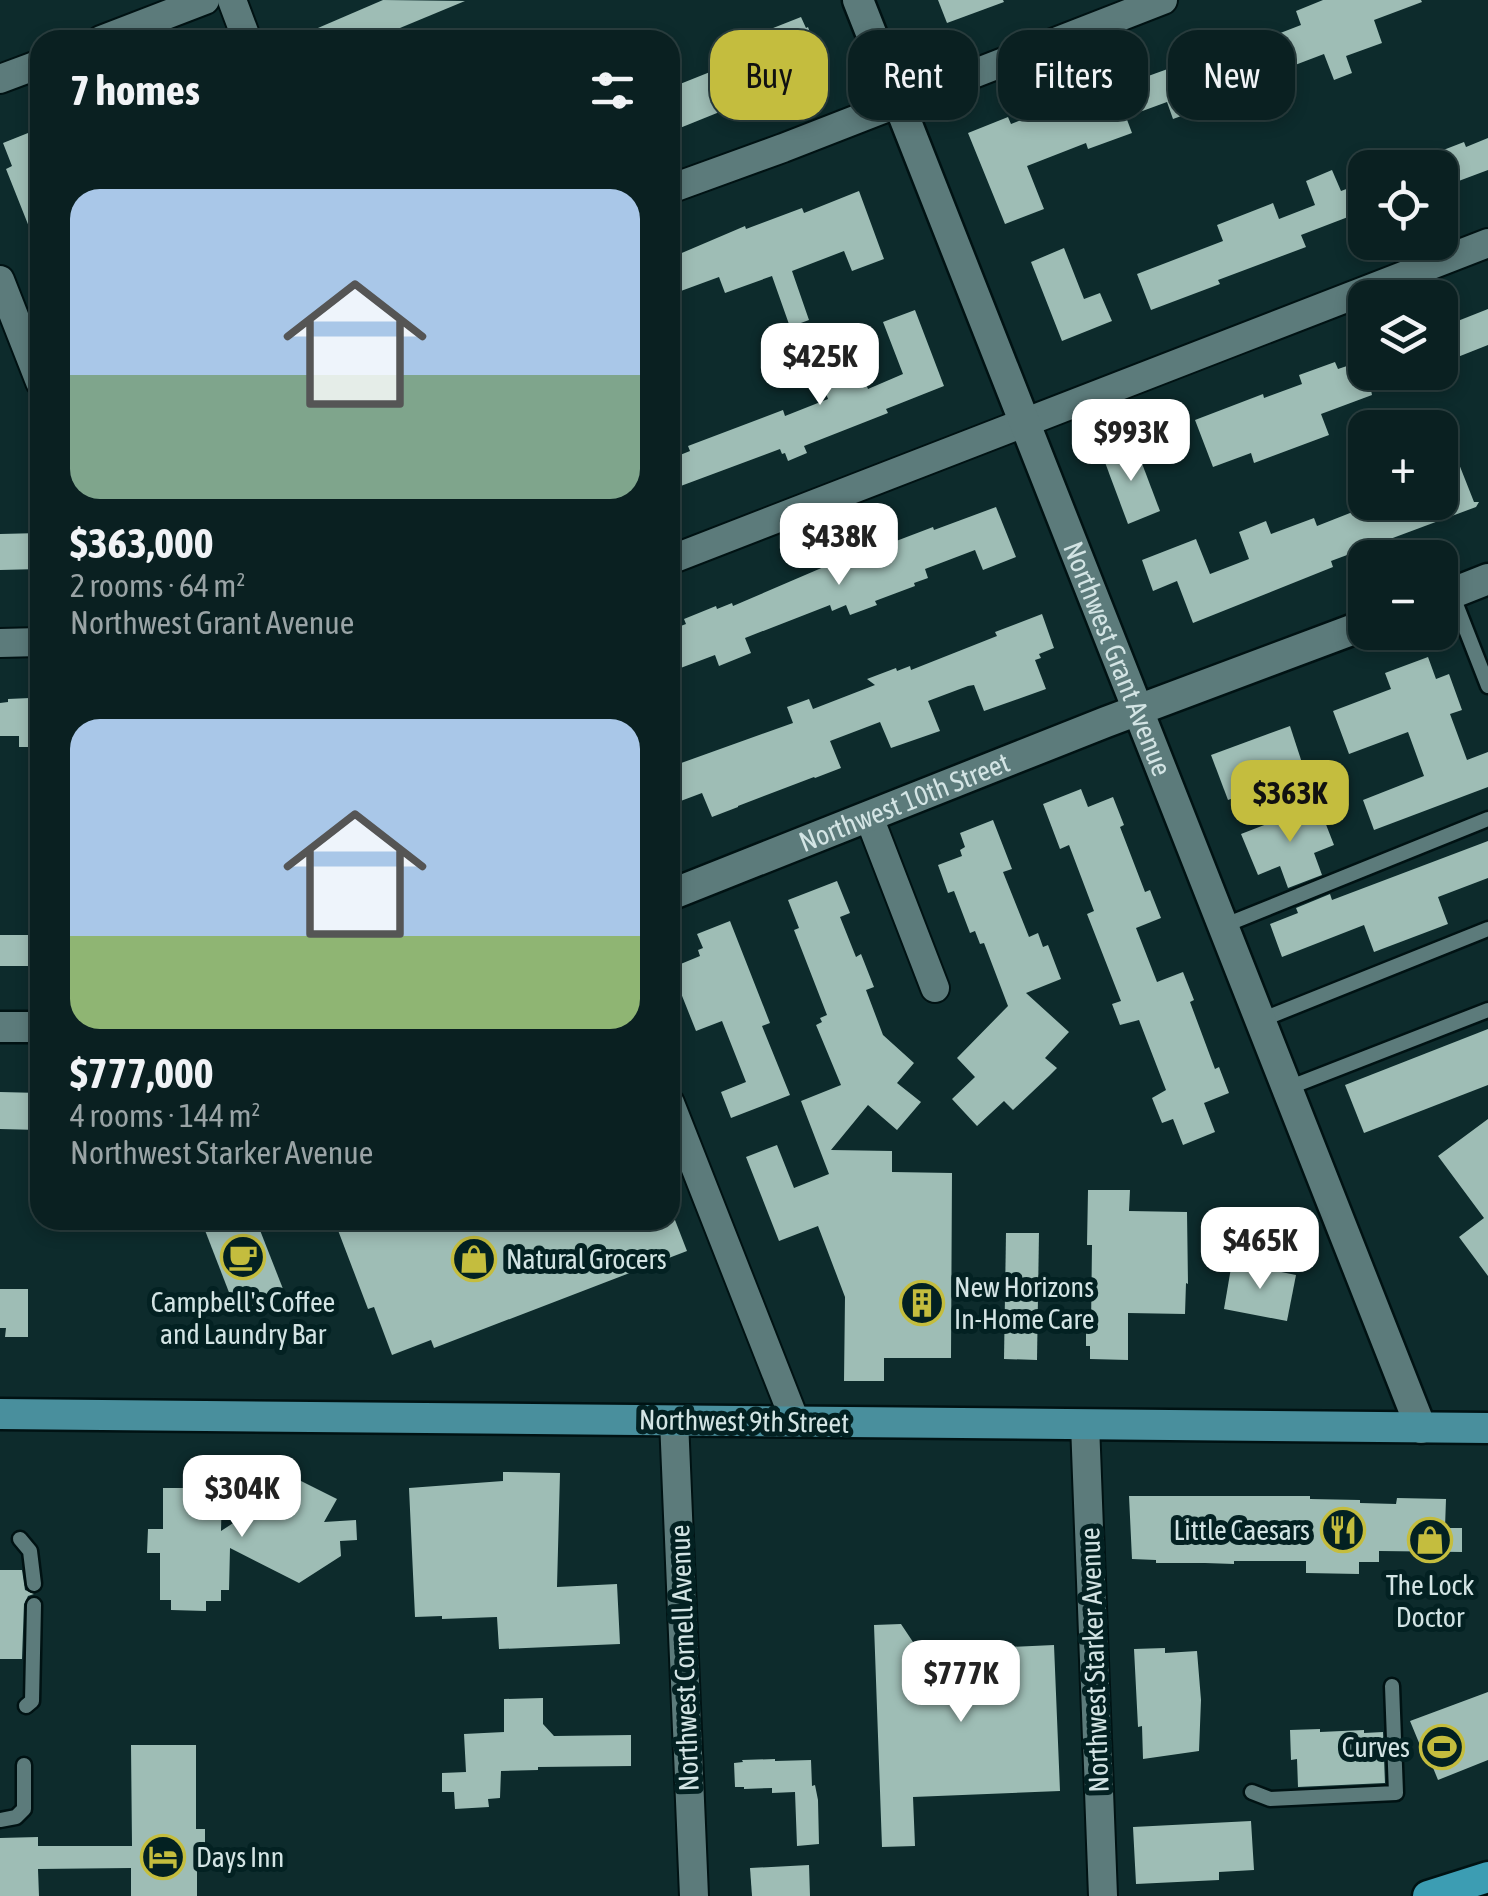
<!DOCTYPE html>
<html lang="en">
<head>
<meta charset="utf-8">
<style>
	body { margin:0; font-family:"Asap Condensed",sans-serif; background:#182d2e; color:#f1f3f6; height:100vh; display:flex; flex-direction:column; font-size:38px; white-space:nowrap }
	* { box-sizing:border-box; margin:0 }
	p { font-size:32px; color:#99a3a5 }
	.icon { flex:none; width:55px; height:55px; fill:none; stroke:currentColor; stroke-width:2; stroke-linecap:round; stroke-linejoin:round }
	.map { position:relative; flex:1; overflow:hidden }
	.panel { position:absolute; left:30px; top:30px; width:650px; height:1200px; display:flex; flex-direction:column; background:#0a2021; border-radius:30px; box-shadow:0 5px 15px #0003,0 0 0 2px #2a3e3f }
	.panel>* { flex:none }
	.guide { position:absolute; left:710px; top:30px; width:628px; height:90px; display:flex; gap:20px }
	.tools { position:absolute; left:1348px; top:150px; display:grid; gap:20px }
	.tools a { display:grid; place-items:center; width:110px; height:110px; border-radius:20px; background:#0a2021; box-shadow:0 5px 15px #0003,0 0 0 2px #2a3e3f; font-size:50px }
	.price { position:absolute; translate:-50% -85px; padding:0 22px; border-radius:20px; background:#fff; color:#222; font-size:32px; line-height:65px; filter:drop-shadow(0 2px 5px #0008) }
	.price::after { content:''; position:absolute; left:50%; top:60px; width:30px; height:22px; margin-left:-15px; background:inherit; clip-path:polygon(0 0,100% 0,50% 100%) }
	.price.selected { background:#c4bd3e; color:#111 }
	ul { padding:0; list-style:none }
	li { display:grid; align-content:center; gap:20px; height:530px; padding:0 40px }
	li span { display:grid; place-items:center; height:310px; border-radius:30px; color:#555 }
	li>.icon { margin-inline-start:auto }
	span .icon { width:180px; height:180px; fill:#fffc; stroke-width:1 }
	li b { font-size:42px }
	h2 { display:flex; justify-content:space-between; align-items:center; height:120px; padding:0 40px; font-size:42px }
	.chip { padding:0 35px; border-radius:30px; background:#0a2021; box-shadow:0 5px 15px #0003,0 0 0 2px #2a3e3f; font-size:35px; line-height:90px }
	.chip.selected { background:#c4bd3e; color:#111 }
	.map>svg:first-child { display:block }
	.building { fill:#9ebdb5 }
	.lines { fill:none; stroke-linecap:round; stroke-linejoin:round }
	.lane-casing { stroke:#001213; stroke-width:19 }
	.street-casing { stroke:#001213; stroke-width:32 }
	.secondary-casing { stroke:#001213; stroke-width:35 }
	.primary-casing { stroke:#001213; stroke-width:35 }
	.highway-casing { stroke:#001213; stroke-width:35 }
	.lane { stroke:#5c7b7b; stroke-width:14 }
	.street { stroke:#5c7b7b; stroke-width:28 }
	.secondary { stroke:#5c7b7b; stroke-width:30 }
	.primary { stroke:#498f9d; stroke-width:30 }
	.highway { stroke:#3c9db3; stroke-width:30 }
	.labels { text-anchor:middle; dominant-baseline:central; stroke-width:10; stroke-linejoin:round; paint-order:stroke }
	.street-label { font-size:28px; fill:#d3e4e4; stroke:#032122 }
	.poi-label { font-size:28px; fill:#d3e4e4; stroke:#032122; text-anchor:start }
</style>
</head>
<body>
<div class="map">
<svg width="1488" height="1896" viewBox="0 0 1488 1896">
	<rect width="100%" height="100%" fill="#0d2b2c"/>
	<g class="building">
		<polygon points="383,0 465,1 371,40 290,40"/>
		<polygon points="938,0 1003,0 1004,2 947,23"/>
		<polygon points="1323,0 1421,0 1422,2 1374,20 1382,43 1346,56 1352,73 1334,80 1324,54 1248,83 1251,91 1173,119 1167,102 1126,117 1132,133 1088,149 1086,143 1027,166 1044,209 1005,224 968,133 1008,117 1011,124 1139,75 1140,79 1234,45 1236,50 1301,25 1296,11"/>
		<polygon points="801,17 806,28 808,27 823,70 670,132 670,88 725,66 727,72 771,54 763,32"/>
		<polygon points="28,133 40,162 39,252 6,169 12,166 3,143"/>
		<polygon points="1488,138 1488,170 1440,188 1440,168 1402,168 1402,166 1464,142 1466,147"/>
		<polygon points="1332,170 1341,191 1365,182 1365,256 1348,217 1301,235 1306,247 1218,280 1220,284 1151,310 1137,274 1223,241 1217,225 1273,203 1279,219 1315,205 1306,181"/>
		<polygon points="859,191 884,259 852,271 844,251 792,271 809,320 790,327 772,276 725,293 719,277 670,295 670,258 745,226 746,229 802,208 804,213"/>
		<polygon points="1064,248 1084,299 1100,293 1112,321 1062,341 1031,262"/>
		<polygon points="1488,309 1488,345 1440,364 1440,328"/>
		<polygon points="915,310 944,386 886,409 888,413 804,446 807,453 788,461 785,453 782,454 780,449 670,490 670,459 690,451 688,446 783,410 785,416 828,399 814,361 852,347 868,389 903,374 883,322"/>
		<polygon points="1335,362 1338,369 1359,362 1364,372 1413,374 1371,390 1372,395 1321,414 1329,435 1254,463 1251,453 1213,467 1195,420 1263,394 1264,398 1302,384 1299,375"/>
		<polygon points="1135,445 1160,511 1128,524 1103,457"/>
		<polygon points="1459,464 1474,502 1479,502 1476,507 1331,561 1333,567 1193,623 1177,581 1153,591 1142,560 1196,539 1210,574 1249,559 1239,532 1266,521 1271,534 1314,518 1317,526 1378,502 1440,502 1440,471"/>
		<polygon points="996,507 1016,557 983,570 975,550 925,569 928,578 914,583 915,586 875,601 877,605 850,615 846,605 832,611 830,605 745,638 751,653 719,666 715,655 670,672 670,630 686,624 684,619 716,606 717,609 732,603 733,606 861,551 862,554 933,527 934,530"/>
		<polygon points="40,533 40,569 0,570 0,534"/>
		<polygon points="1042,614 1054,648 1039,654 1041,658 1035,660 1046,689 984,711 974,685 968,686 928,701 940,731 891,748 880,722 830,741 841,768 815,778 814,777 738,806 738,807 712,817 702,793 670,805 670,767 793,723 787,707 809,699 813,709 875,685 867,679 896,668 897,671 910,666 911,670 997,636 995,632"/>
		<polygon points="1428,657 1436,679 1449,674 1462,710 1450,714 1467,760 1488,752 1488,787 1374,830 1363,800 1424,776 1408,732 1349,754 1333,711 1391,689 1385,673"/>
		<polygon points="30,698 30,702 34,702 34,708 40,708 40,747 19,747 19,736 0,736 0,703 8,702 8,699"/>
		<polygon points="1290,726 1305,772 1228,800 1211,755"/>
		<polygon points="1081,789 1088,807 1113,797 1124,825 1120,827 1145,892 1150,890 1161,918 1136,928 1157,982 1183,972 1194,1000 1190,1002 1215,1069 1219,1067 1229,1093 1204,1103 1215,1132 1183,1145 1173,1119 1162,1123 1152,1098 1166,1090 1139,1020 1120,1025 1112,1004 1121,1001 1087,914 1094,911 1069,845 1060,849 1043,804"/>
		<polygon points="1318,804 1334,845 1314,853 1322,875 1288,888 1280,866 1258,875 1241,834"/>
		<polygon points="993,820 1012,869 1003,872 1029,937 1038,933 1043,947 1048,945 1061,979 1026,993 1069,1032 1045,1058 1057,1068 1049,1076 1013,1110 1004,1101 977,1126 952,1099 975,1077 957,1058 1008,1006 984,943 980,944 975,931 970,933 954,891 948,893 938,865 962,856 960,850 965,847 960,833"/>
		<polygon points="1488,841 1488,878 1438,897 1448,924 1374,952 1364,925 1282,957 1270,924 1298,913 1296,908 1330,894 1332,900"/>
		<polygon points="837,881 850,913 840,917 856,957 861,954 874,987 866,990 883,1035 914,1063 897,1083 921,1102 897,1130 868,1105 831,1150 892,1151 892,1172 952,1173 951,1358 884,1358 884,1381 844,1381 845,1297 818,1226 779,1241 746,1157 777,1145 794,1188 829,1174 801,1101 841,1085 816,1025 822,1022 820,1018 827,1015 794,930 799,928 788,900"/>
		<polygon points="730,921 770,1023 762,1026 790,1095 731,1118 721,1092 746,1082 722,1021 696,1031 671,968 700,956 698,950 703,948 697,934"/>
		<rect x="0" y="935" width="40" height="31"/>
		<polygon points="1488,1029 1488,1085 1364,1133 1345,1085"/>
		<polygon points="0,1092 40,1093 39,1130 0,1129"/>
		<polygon points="1488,1119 1488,1276 1459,1237 1484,1218 1438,1156"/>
		<polygon points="1088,1190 1130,1190 1129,1211 1187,1212 1188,1284 1186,1283 1185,1314 1128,1313 1128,1360 1090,1359 1090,1346 1086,1346 1086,1326 1091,1326 1092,1245 1087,1245"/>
		<polygon points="201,1220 256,1220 285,1294 237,1313"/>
		<polygon points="350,1220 675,1220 687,1251 434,1348 431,1340 392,1355 374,1307 368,1309 336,1225"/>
		<polygon points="1006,1233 1039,1233 1037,1360 1004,1359"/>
		<polygon points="1232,1262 1296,1275 1287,1321 1224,1309"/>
		<polygon points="0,1289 28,1289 28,1337 5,1337 6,1328 0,1328"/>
		<polygon points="503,1472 560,1473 557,1587 617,1584 620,1644 499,1649 497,1617 442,1619 442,1616 415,1617 409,1488 503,1481"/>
		<polygon points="299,1480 337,1499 324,1522 356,1520 357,1540 340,1541 341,1556 299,1583 230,1548 229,1590 221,1590 221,1601 206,1601 206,1611 171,1610 171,1600 160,1600 160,1553 147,1553 148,1529 163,1529 163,1488 222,1488 221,1531"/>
		<polygon points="1129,1496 1310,1496 1310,1499 1360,1500 1360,1503 1396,1504 1397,1498 1446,1499 1445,1528 1462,1528 1462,1552 1379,1551 1379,1562 1359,1562 1359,1574 1306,1573 1306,1561 1234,1561 1234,1564 1205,1563 1156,1563 1156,1560 1132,1559"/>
		<polygon points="0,1570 22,1570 25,1590 34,1594 28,1596 24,1604 22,1659 0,1659"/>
		<polygon points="901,1624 919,1651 1054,1645 1060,1791 913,1797 915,1846 882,1847 874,1625"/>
		<polygon points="1165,1648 1165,1653 1197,1651 1201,1700 1199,1751 1143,1759 1142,1726 1138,1727 1134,1649"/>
		<polygon points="1488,1692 1488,1760 1438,1780 1425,1748 1422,1750 1410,1721"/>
		<polygon points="543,1698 543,1724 554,1736 631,1735 631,1766 538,1767 538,1770 501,1771 500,1798 488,1799 489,1807 455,1809 454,1792 442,1792 442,1773 466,1772 464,1734 504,1732 504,1699"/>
		<polygon points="1320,1729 1320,1732 1364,1730 1364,1733 1383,1732 1385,1783 1298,1787 1297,1759 1291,1760 1290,1730"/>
		<polygon points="131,1745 196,1745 196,1829 205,1829 205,1849 197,1849 197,1896 131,1896 131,1868 38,1869 39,1896 0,1896 0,1838 38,1837 38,1846 132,1846"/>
		<polygon points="775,1759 775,1761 811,1760 812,1786 815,1785 818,1800 819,1844 797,1846 795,1792 772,1793 772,1788 744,1789 744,1787 735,1787 734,1763 743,1762 742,1760"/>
		<polygon points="1251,1821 1254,1870 1219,1872 1219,1880 1136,1884 1133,1827"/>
		<polygon points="809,1865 810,1896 752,1896 750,1868"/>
	</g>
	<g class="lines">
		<defs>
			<g id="lane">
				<polyline points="1452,594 1488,686"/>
				<polyline points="1223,926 1488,819"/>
				<polyline points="1261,1020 1488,929"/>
				<polyline points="1288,1088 1488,1010"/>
				<polyline points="20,1539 30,1551 34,1584"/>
				<polyline points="26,1706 32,1701 34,1605"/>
				<polyline points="1252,1792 1270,1799 1396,1793 1392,1686"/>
				<polyline points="0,1820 16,1817 24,1809 24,1765"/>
			</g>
			<g id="street">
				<polyline points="232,0 247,40"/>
				<polyline points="101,40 205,0"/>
				<polyline points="0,79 40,64"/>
				<polyline points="670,189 783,148 1163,0"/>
				<polyline points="0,280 40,382"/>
				<polyline points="670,560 1488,243"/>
				<polyline points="0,643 40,642"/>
				<polyline points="869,817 935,988"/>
				<polyline points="670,1103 795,1421"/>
				<polyline points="674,1420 694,1896"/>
				<polyline points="1085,1424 1103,1896"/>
			</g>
			<g id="secondary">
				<path id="s1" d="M 858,0 L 1421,1428"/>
				<polyline points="1440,598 1488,579"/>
				<path id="s2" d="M 670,895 L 1106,722 L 1365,625"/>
				<polyline points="0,1027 40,1027"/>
			</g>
			<polyline id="primary" points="0,1414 1488,1428"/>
			<polyline id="highway" points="1428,1896 1488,1877"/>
		</defs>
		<use href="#lane" class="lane-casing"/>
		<use href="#street" class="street-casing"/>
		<use href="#secondary" class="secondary-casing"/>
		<use href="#primary" class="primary-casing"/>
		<use href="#highway" class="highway-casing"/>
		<use href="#lane" class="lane"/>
		<use href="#street" class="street"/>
		<use href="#secondary" class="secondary"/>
		<use href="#primary" class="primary"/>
		<use href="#highway" class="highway"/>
	</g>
	<defs>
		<symbol id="cafe-ring" viewBox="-11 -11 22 22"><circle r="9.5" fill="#032122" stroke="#c4bd3e" stroke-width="1.5"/><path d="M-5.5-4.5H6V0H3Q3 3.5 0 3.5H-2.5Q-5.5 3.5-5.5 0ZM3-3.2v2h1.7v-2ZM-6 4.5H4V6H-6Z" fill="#c4bd3e"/></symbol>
		<symbol id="shop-ring" viewBox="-11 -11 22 22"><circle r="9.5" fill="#032122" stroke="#c4bd3e" stroke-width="1.5"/><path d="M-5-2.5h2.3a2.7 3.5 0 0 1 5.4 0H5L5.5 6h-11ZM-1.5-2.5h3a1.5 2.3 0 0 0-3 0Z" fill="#c4bd3e"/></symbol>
		<symbol id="building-ring" viewBox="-11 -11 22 22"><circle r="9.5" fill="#032122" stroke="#c4bd3e" stroke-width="1.5"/><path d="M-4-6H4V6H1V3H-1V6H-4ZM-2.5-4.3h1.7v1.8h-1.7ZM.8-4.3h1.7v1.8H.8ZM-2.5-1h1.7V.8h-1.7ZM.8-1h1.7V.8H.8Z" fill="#c4bd3e"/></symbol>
		<symbol id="restaurant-ring" viewBox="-11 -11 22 22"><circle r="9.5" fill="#032122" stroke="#c4bd3e" stroke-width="1.5"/><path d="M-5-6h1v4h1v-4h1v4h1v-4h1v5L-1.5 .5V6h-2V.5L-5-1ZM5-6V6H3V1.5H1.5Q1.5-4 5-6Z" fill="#c4bd3e"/></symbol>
		<symbol id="stadium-ring" viewBox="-11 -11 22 22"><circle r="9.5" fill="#032122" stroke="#c4bd3e" stroke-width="1.5"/><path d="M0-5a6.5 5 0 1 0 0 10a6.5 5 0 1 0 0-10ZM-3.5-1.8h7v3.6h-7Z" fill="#c4bd3e"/></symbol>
		<symbol id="hotel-ring" viewBox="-11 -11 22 22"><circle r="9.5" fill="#032122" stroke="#c4bd3e" stroke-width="1.5"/><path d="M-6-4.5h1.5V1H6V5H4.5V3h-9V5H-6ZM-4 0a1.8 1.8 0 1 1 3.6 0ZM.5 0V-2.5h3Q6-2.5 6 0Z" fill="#c4bd3e"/></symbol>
	</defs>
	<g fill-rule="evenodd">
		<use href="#cafe-ring" x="218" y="1232" width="50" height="50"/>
		<use href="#shop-ring" x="449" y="1234" width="50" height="50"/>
		<use href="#building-ring" x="897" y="1278" width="50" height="50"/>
		<use href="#restaurant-ring" x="1318" y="1505" width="50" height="50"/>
		<use href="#shop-ring" x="1405" y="1515" width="50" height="50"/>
		<use href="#stadium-ring" x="1417" y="1722" width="50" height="50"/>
		<use href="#hotel-ring" x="138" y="1832" width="50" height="50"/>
	</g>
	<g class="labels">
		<g class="street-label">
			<text stroke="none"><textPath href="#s1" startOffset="708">Northwest Grant Avenue</textPath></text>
			<text stroke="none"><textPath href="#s2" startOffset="252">Northwest 10th Street</textPath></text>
			<text transform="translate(744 1421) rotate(1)">Northwest 9th Street</text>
			<text transform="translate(684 1658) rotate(-92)">Northwest Cornell Avenue</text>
			<text transform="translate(1094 1660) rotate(-92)">Northwest Starker Avenue</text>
		</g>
		<g class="poi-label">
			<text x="506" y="1259">Natural Grocers</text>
			<text x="954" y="1287">New Horizons<tspan x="954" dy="32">In-Home Care</tspan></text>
			<text x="243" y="1302" text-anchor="middle">Campbell's Coffee<tspan x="243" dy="32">and Laundry Bar</tspan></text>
			<text x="1310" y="1530" text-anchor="end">Little Caesars</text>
			<text x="1430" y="1585" text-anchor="middle">The Lock<tspan x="1430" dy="32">Doctor</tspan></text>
			<text x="1410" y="1747" text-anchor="end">Curves</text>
			<text x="196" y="1857">Days Inn</text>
		</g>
	</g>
</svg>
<div class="tools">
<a><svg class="icon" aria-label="locate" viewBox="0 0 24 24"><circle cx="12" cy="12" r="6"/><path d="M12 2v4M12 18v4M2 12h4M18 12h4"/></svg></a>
<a><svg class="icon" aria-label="layers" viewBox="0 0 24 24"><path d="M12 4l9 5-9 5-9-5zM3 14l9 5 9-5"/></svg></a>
<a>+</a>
<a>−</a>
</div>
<b class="price" style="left:820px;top:408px">$425K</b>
<b class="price" style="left:1131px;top:484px">$993K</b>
<b class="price" style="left:839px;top:588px">$438K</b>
<b class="price selected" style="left:1290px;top:845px">$363K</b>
<b class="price" style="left:1260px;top:1292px">$465K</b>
<b class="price" style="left:242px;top:1540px">$304K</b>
<b class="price" style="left:961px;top:1725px">$777K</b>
<div class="guide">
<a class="chip selected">Buy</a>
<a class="chip">Rent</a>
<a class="chip">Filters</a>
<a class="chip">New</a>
</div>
<section class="panel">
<h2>7 homes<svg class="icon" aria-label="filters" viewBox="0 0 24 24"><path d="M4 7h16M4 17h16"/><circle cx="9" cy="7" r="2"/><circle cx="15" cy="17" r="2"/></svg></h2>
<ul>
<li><span style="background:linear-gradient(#a9c7e8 60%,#7fa58c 0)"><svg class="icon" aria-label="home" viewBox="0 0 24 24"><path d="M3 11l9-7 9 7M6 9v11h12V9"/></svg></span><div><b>$363,000</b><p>2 rooms · 64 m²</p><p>Northwest Grant Avenue</p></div></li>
<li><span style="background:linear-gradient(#a9c7e8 70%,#8fb573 0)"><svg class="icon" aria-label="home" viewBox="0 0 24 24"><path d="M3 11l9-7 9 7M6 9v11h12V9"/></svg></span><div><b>$777,000</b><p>4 rooms · 144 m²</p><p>Northwest Starker Avenue</p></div></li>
</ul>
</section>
</div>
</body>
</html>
